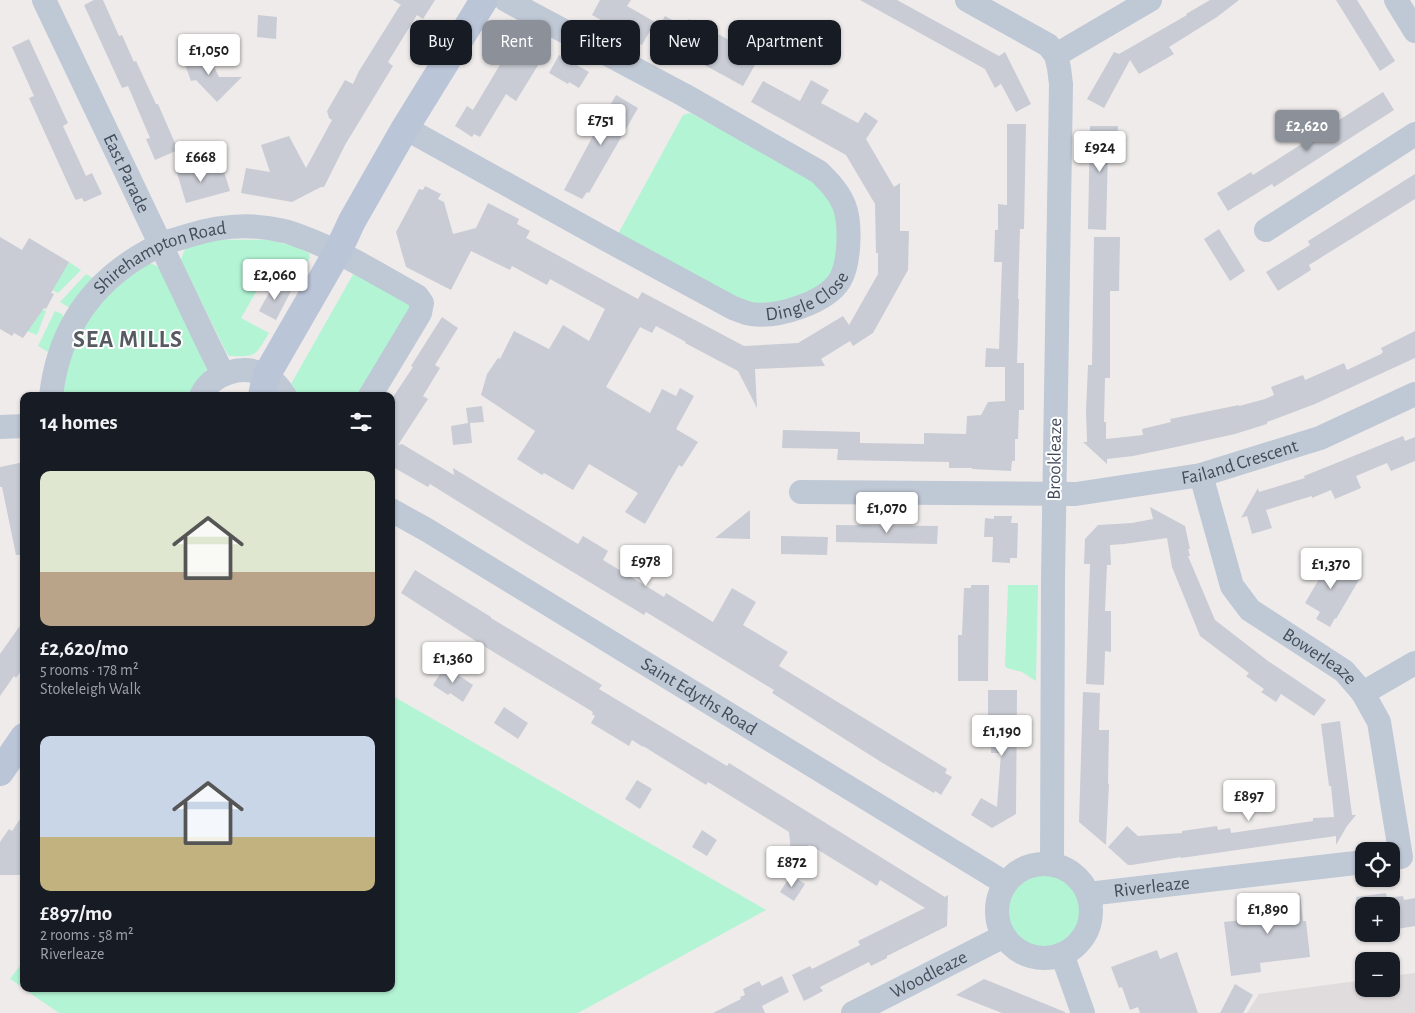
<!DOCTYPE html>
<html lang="en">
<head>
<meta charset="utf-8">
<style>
	body { margin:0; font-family:"Alegreya Sans",sans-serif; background:#20242c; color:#f1f3f6; height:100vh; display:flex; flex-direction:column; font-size:19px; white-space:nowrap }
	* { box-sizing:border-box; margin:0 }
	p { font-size:16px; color:#9ea1a6 }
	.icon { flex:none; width:28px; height:28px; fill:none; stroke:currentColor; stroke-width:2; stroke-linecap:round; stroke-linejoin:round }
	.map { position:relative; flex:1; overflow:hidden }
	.sheet { position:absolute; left:20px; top:392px; width:375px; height:600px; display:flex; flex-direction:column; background:#171b24; border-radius:10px; box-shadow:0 1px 4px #0004 }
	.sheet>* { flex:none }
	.guide { position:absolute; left:410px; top:20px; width:475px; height:45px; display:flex; gap:10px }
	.fabs { position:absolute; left:1355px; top:842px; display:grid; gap:10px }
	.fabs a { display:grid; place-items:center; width:45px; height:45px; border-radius:10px; background:#171b24; box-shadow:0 1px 4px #0004; font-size:25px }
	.price { position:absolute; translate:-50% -42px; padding:0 11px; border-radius:5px; background:#fff; color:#222; font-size:16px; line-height:32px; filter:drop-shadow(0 1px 2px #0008) }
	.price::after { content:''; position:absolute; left:50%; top:30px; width:15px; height:11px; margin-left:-8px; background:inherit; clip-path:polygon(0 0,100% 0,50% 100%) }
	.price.selected { background:#8c9099; color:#fff }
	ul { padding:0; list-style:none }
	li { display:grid; align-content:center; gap:10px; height:265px; padding:0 20px }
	li span { display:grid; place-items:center; height:155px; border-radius:10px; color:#555 }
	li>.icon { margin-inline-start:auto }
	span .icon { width:90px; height:90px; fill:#fffc; stroke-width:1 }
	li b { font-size:21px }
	h2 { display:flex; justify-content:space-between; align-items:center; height:60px; padding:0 20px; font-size:21px }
	.chip { padding:0 18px; border-radius:10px; background:#171b24; box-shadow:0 1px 4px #0004; font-size:18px; line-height:45px }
	.chip.selected { background:#8c9099; color:#fff }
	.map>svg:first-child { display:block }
	.education { fill:#e0dcdd }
	.green { fill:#b2f4d4 }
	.building { fill:#c9ccd4 }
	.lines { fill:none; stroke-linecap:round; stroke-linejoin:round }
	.minor { stroke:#bfc8d5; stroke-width:24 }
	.secondary { stroke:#bbc5d8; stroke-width:28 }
	.labels { text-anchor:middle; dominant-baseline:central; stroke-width:4; stroke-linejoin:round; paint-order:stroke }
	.street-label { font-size:19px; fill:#424c5b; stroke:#fff }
	.district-label { font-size:24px; font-weight:bold; letter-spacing:1px; fill:#575a61; stroke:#fff }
</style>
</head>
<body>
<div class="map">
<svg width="1415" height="1013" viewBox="0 0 1415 1013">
	<rect width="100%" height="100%" fill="#efebeb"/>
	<polygon class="education" points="1415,973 1415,1013 1247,1013 1259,994 1364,980 1364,989 1391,989 1391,976"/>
	<g class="green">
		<polygon points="690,113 806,174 823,189 835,210 840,238 836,265 821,289 759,309 617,236 683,115"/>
		<path d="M 269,240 L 294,246 L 309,253 L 310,257 L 299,280 L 294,280 L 291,285 L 267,273 L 241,318 L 269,333 C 255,356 257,357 229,356 L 225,350 L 181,260 C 183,254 185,247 191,244 C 202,238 254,240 269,240 Z"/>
		<polygon points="69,262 81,270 58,293 49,288"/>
		<path d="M 148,263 L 155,265 L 163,270 L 208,367 C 203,377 195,386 189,396 L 58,396 L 67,360 L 94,307 L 124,277 Z"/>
		<polygon points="355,271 405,299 411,307 359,396 299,396 291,384"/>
		<polygon points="86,274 93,278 71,307 68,307 60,302"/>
		<polygon points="37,306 46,311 37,335 27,331"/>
		<polygon points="55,311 62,314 64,319 48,352 38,346"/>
		<polygon points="1008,585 1038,585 1036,681 1022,672 1007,668 1005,666"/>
		<polygon points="391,695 766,910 578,1013 59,1013 24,989 391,989"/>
		<circle cx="1044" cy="911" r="38"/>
		<polygon points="24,960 24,988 10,979"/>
	</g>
	<g class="building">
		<polygon points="94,0 103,0 119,36 122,35 134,62 136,61 156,104 158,104 178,150 155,160 146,139 150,138 128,86 122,88 84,5"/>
		<polygon points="393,0 435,0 423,19 417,15 388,62 393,66 345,145 324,187 321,187 292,202 241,193 246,168 270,172 261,145 289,136 306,168 332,120 329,118 327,111 345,80 353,84 359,71 399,7 401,5"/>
		<polygon points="600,0 631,0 627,6 655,22 642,45 627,37 628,35 592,15"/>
		<polygon points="860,0 897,0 999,56 1005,52 1031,104 1016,112 1001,84 995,88 985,69"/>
		<polygon points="1210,0 1239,0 1217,17 1169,47 1174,54 1139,74 1130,60 1104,108 1087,99 1114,52 1119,54 1187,15 1186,14"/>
		<polygon points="1336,0 1357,0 1395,61 1380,71"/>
		<polygon points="258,15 277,17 276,39 257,37"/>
		<polygon points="665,16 685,27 689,19 760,56 743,86 653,37"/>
		<polygon points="29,39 68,123 63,126 86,176 92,173 102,194 84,202 82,198 76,200 74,197 29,98 34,96 12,47"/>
		<polygon points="508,40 525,50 523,52 540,62 516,101 506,94 480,137 474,134 472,137 455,126 467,106 473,110 501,63 497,60"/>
		<polygon points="207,52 219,77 242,77 217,102 196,80 191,81 184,62"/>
		<polygon points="559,55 589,72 579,88 569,82 568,84 549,73"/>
		<polygon points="811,80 829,90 821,103 858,123 865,112 878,121 866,139 894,187 900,183 900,231 909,231 908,270 873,333 853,346 850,341 821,359 825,366 755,369 757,408 738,371 685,343 686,342 656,326 652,333 640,327 606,387 650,413 662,389 676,396 680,388 694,396 676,429 698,442 682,467 679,465 645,524 625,512 638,493 589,464 573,490 544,473 542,475 517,459 535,431 481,395 487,374 498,358 500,359 514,331 549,349 563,325 589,341 605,309 550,279 547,285 512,266 510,270 471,251 451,290 406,267 396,232 419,189 423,190 425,186 441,194 438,199 444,202 453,234 476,228 488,203 519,219 517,224 530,231 526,238 638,299 642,292 744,346 798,343 843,316 849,325 878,274 878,253 876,253 875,204 846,155 751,102 763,81 800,101"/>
		<polygon points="1383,92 1394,110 1274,187 1272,184 1228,211 1217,193 1251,172 1253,175"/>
		<polygon points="616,95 638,108 589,193 587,192 582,199 564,190 595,132 591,115 602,113 605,114"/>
		<polygon points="1007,124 1026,124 1024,229 1020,229 1018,299 1019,299 1017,363 1024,363 1024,410 1019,410 1018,439 1015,439 1015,461 1012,461 1011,471 972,469 972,468 949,468 949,462 837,460 838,449 782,448 783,430 860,432 860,443 924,444 924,433 966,434 967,416 981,415 988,402 1005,401 1005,367 985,367 986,348 999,349 1002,262 994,262 995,230 998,230 998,204 1007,205"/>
		<polygon points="1090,126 1118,126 1117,151 1108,151 1106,230 1088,229"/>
		<polygon points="191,161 196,176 223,168 230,191 186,203 175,166"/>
		<polygon points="1415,174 1415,199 1309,265 1311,270 1278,291 1266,272 1310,245 1308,241"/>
		<polygon points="1219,229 1245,271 1230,281 1204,239"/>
		<polygon points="0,237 22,250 29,238 69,262 51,293 54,294 46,309 44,308 23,338 14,333 12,336 0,329"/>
		<polygon points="1094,237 1120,237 1119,291 1110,291 1110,378 1105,378 1104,422 1106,422 1106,439 1143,435 1142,429 1171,422 1170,419 1239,405 1239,406 1265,399 1274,395 1271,387 1303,375 1305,380 1344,363 1347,370 1381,354 1383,352 1381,348 1415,331 1415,358 1315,404 1267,422 1267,424 1235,434 1176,447 1133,456 1107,459 1107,464 1083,442 1087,442 1086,411 1088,365 1092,365"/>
		<polygon points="275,282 291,291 276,320 259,311"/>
		<polygon points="442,317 458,328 435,365 440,368 423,396 428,399 398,445 402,444 454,475 453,468 578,544 583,536 608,551 603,560 664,597 666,593 713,622 732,588 756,602 743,625 788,652 779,666 947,769 945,773 952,777 941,795 935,791 934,793 881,762 772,693 774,690 646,612 644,615 533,548 430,484 428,487 391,466 391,400 413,367 411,366"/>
		<polygon points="482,406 484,422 470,423 472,443 453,445 451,426 468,423 466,408"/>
		<polygon points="1403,436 1405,441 1415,437 1415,461 1391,471 1387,463 1356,476 1361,488 1335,499 1331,490 1312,498 1312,496 1266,510 1272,528 1252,534 1247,516 1241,518 1258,488 1259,492 1305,478 1304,476"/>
		<polygon points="24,462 24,555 16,555 2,487 0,487 0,467"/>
		<polygon points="1150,507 1185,526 1190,549 1188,549 1190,556 1188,556 1215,620 1268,661 1326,700 1314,716 1281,694 1276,702 1261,692 1264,689 1246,676 1249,673 1200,636 1172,567 1167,538 1124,544 1110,545 1111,565 1107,565 1105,611 1111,611 1111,652 1105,651 1104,685 1086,684 1090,564 1084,564 1085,539 1098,525 1132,523 1153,519"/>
		<polygon points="750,510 750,539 715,538"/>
		<polygon points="994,516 1012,516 1011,523 1018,523 1017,558 1010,558 1010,563 992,562 993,537 984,537 985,518 994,519"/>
		<polygon points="836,525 938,526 937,544 836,542"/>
		<polygon points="781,536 828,537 827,555 781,554"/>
		<polygon points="1320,554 1360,578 1336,619 1335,618 1330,627 1316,619 1320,612 1305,603 1322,574 1312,568"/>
		<polygon points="415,570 491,617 491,618 602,685 599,689 727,766 729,763 945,897 948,895 947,926 887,956 887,958 871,966 869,962 820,987 823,991 804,1001 792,975 810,966 812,969 860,945 858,941 925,908 880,880 877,886 810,845 791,852 789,832 708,782 706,785 643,746 643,747 632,740 629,746 591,723 595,716 592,714 593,712 482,645 401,593"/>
		<polygon points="971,585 989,585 988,681 958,681 958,635 962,635 964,588 971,588"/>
		<polygon points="24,620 24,667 16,678 14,676 0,696 0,654"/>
		<polygon points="445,666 473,685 463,702 450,693 448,695 433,685"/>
		<polygon points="988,690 1017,690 1016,814 992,828 971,815 981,798 997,807 1001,753 991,753 992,717 988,716"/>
		<polygon points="1083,692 1100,693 1099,730 1109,730 1108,784 1109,784 1106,845 1079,822"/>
		<polygon points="504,707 528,723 518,739 494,723"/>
		<polygon points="1340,721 1352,815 1356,815 1347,826 1336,845 1336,836 1181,858 1181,857 1132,865 1128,865 1108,847 1127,826 1138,836 1182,833 1182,831 1217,826 1218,830 1230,828 1231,833 1313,821 1313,818 1334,817 1331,786 1329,786 1321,724"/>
		<polygon points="637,780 652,789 640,809 625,799"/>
		<polygon points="24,813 24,860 20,864 24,875 0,875 0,842 9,829 12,831"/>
		<polygon points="702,830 717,840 707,856 692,847"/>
		<polygon points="791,875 805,884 794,901 780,892"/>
		<polygon points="1300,893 1303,921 1306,921 1310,957 1260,963 1261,972 1231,976 1224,922 1258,918 1256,899"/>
		<polygon points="1386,893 1387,898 1403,896 1404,900 1415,898 1415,926 1391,930 1391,906 1364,906 1364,931 1363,925 1360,925 1356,897"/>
		<polygon points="1157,950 1160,959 1177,952 1198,1013 1140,1013 1138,1007 1130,1010 1122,987 1119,988 1111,967"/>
		<polygon points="782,976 789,992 762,1006 765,1013 713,1013 741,999 740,997 745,995 743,989 759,981 762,986"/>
		<polygon points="984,979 1065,1012 1065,1013 1002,1013 956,995"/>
		<polygon points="1235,984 1253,995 1243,1013 1220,1013"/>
	</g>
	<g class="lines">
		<g class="minor">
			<path id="s1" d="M 44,0 L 210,348 L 223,374"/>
			<polyline points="967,0 1048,45 1056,55 1059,68 1061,84 1053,580 1052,864"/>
			<polyline points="1396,0 1415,31"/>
			<polyline points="1056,55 1150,0"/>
			<path id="s2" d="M 405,128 L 600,236 L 733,308 C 739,310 745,313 751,314 C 777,318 826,303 840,280 C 850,263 851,222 844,205 C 838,191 829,182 819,172 L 684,95 L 506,0"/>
			<polyline points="1266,230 1415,134"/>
			<path id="s3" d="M 51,396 C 59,326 95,277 158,246 C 167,241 178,239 187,236 C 218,226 252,223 284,231 C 290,232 296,235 302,237 C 343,252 379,275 417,296 L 422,303 L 420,313 L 370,396"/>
			<path d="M 201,396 C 212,373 243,363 266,376 C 274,381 280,388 285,396"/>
			<polyline points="0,427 24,426"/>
			<path id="s4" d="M 1201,475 L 1232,586 L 1250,610 L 1344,671 L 1363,693 L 1379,722 L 1401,857"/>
			<path id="s5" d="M 801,492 L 1076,494 L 1201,475 L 1320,438 L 1415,394"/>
			<path id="s6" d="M 391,510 L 427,530 L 1005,883"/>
			<polyline points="1363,693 1415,663"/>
			<circle cx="1044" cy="911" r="47"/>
			<path id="s7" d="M 1088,894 L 1364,862"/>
			<polyline points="1062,954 1083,1013"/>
			<path id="s8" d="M 853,1013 L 1004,936"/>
		</g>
		<g class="secondary">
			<polyline points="262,396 266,376 338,251 352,221 405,128 484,0"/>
			<polyline points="0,772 24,737"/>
		</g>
	</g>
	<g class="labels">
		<g class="street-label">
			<text stroke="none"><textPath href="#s1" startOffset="192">East Parade</textPath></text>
			<text stroke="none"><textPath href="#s3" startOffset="190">Shirehampton Road</textPath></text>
			<text stroke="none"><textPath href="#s2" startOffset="454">Dingle Close</textPath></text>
			<text transform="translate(1055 459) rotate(-89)">Brookleaze</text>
			<text stroke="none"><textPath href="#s5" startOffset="442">Failand Crescent</textPath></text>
			<text stroke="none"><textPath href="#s4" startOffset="229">Bowerleaze</textPath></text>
			<text stroke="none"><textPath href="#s6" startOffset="360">Saint Edyths Road</textPath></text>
			<text stroke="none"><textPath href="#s7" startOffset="64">Riverleaze</textPath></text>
			<text stroke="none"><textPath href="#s8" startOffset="85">Woodleaze</textPath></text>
		</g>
		<g class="district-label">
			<text x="128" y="340">SEA MILLS</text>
		</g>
	</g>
</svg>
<div class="fabs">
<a><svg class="icon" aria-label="locate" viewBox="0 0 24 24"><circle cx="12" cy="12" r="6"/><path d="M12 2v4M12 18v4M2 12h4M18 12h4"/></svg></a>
<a>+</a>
<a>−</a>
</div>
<b class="price" style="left:209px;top:76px">£1,050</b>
<b class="price" style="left:601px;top:146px">£751</b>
<b class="price selected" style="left:1307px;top:152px">£2,620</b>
<b class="price" style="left:1100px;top:173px">£924</b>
<b class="price" style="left:201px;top:183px">£668</b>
<b class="price" style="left:275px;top:301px">£2,060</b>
<b class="price" style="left:887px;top:534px">£1,070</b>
<b class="price" style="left:646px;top:587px">£978</b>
<b class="price" style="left:1331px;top:590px">£1,370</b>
<b class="price" style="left:453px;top:684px">£1,360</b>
<b class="price" style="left:1002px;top:757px">£1,190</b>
<b class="price" style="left:1249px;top:822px">£897</b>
<b class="price" style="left:792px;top:888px">£872</b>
<b class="price" style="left:1268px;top:935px">£1,890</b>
<div class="guide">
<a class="chip">Buy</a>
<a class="chip selected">Rent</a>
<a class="chip">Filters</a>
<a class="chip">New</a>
<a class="chip">Apartment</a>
</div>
<section class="sheet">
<h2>14 homes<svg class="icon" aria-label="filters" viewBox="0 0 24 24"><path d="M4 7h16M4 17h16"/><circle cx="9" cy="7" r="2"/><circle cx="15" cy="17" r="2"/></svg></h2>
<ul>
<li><span style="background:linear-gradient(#dfe7d0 65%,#b9a48a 0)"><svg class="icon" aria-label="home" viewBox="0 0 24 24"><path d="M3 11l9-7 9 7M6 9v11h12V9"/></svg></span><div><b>£2,620/mo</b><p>5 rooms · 178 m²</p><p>Stokeleigh Walk</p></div></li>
<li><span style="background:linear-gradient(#c9d6e8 65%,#c2b280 0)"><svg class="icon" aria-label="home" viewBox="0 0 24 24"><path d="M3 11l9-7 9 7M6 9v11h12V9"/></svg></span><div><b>£897/mo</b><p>2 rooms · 58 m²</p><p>Riverleaze</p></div></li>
</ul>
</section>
</div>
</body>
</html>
